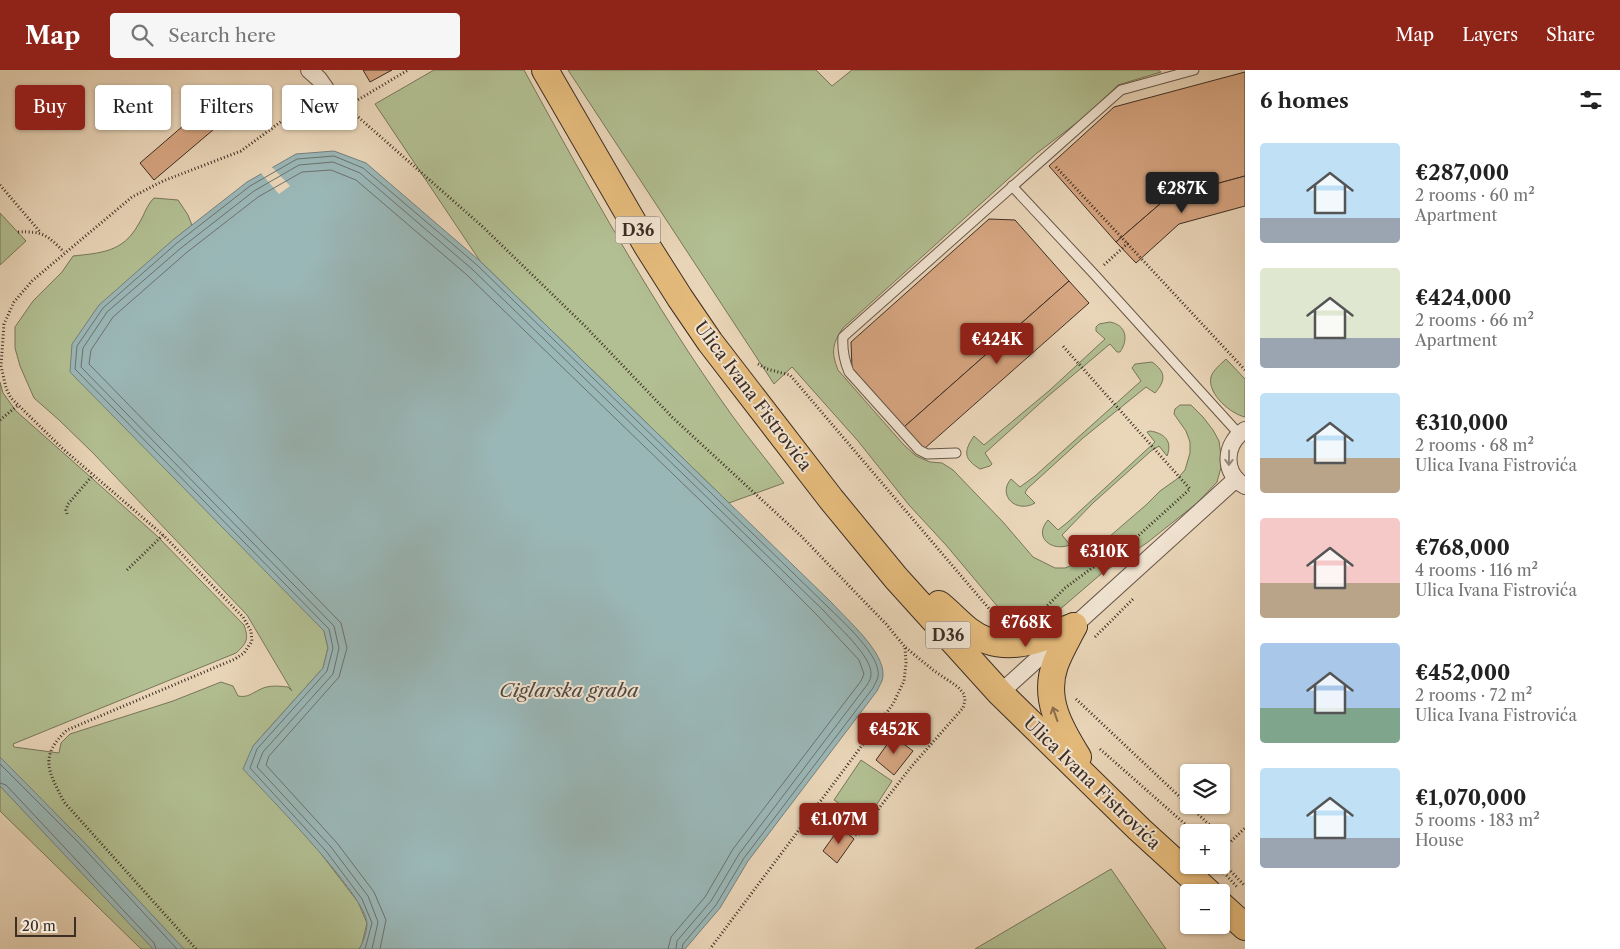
<!DOCTYPE html>
<html lang="en">
<head>
<meta charset="utf-8">
<style>
	body { margin:0; font-family:"Libre Caslon Text",serif; background:#f6f6f6; color:#222; height:100vh; display:flex; flex-direction:column; font-size:19px; white-space:nowrap }
	* { box-sizing:border-box; margin:0 }
	p { font-size:16px; color:#767676 }
	.icon { flex:none; width:28px; height:28px; fill:none; stroke:currentColor; stroke-width:2; stroke-linecap:round; stroke-linejoin:round }
	.map { position:relative; flex:1; overflow:hidden }
	.details { display:flex; flex-direction:column; background:#fff; width:375px }
	.details>* { flex:none }
	.guide { position:absolute; left:15px; top:15px; width:475px; height:45px; display:flex; gap:10px }
	.buttons { position:absolute; left:1180px; top:694px; display:grid; gap:10px }
	.buttons a { display:grid; place-items:center; width:50px; height:50px; border-radius:5px; background:#fff; box-shadow:0 1px 4px #0004; font-size:25px }
	.scale { position:absolute; left:15px; bottom:12px; width:61px; box-sizing:border-box; padding-left:5px; border:2px solid #3d2e24; border-top:0; font-size:14px; line-height:18px; white-space:nowrap; color:#3d2e24; -webkit-text-stroke:4px #f1e4d2; paint-order:stroke }
	.price { position:absolute; translate:-50% -42px; padding:0 11px; border-radius:5px; background:#8f2418; color:#fff; font-size:16px; line-height:32px; filter:drop-shadow(0 1px 2px #0008) }
	.price::after { content:''; position:absolute; left:50%; top:30px; width:15px; height:11px; margin-left:-8px; background:inherit; clip-path:polygon(0 0,100% 0,50% 100%) }
	.price.active { background:#222; color:#fff }
	ul { padding:0; list-style:none }
	li { display:flex; align-items:center; gap:15px; height:125px; padding:0 15px }
	li span { display:grid; place-items:center; flex:none; width:140px; height:100px; border-radius:5px; color:#555 }
	li>.icon { margin-inline-start:auto }
	span .icon { width:60px; height:60px; fill:#fffc; stroke-width:1 }
	li b { font-size:21px }
	h2 { display:flex; justify-content:space-between; align-items:center; height:60px; padding:0 15px; font-size:21px }
	.pill { padding:0 18px; border-radius:5px; background:#fff; box-shadow:0 1px 4px #0004; font-size:18px; line-height:45px }
	.pill.active { background:#8f2418; color:#fff }
	header { display:flex; align-items:center; gap:30px; box-sizing:border-box; height:70px; padding:0 25px; background:#8f2418; color:#fff }
	header strong { font-size:24px }
	nav { display:flex; gap:28px; margin-inline-start:auto; font-size:18px }
	.search { width:350px; height:45px; background:#f6f6f6; display:flex; align-items:center; gap:12px; box-sizing:border-box; padding:0 18px; border-radius:5px; color:#767676; font-size:19px }
	main { display:flex; flex:1; min-height:0 }
	.map>svg:first-child { display:block }
	.green { fill:#b2bf92; stroke:#78765b }
	.water { fill:#9ab7b7; stroke:#75807c }
	.pier { fill:#ead6b9 }
	.lines { fill:none; stroke-linecap:round; stroke-linejoin:round }
	.shore { stroke:#6c726e; stroke-width:1 }
	.building { fill:#d6a581; stroke:#3d2e24 }
	.lane-casing { stroke:#685849; stroke-width:11 }
	.street-casing { stroke:#685849; stroke-width:18 }
	.primary-casing { stroke:#3d2e24; stroke-width:28 }
	.path { stroke:#3d2e24; stroke-width:3; stroke-dasharray:1 2.5; stroke-linecap:butt }
	.lane { stroke:#f1e4d2; stroke-width:9 }
	.street { stroke:#f1e4d2; stroke-width:16 }
	.primary { stroke:#e5bb7c; stroke-width:26 }
	.oneway { stroke:#97897b }
	.oneway2 { stroke:#896d4c }
	.labels { text-anchor:middle; dominant-baseline:central; stroke-width:4; stroke-linejoin:round; paint-order:stroke }
	.shield { fill:#f1e4d2; stroke:#736558; stroke-width:1 }
	.shield-label { font-size:16px; font-weight:bold; fill:#3d2e24 }
	.street-label { font-size:18px; fill:#3d2e24; stroke:#f1e4d2 }
	.water-label { font-size:19px; font-style:italic; fill:#504941; stroke:#f1e4d2 }
</style>
</head>
<body>
<header>
<strong>Map</strong>
<div class="search"><svg class="icon" aria-label="search" viewBox="0 0 24 24"><circle cx="10" cy="10" r="6"/><path d="M15 15l6 6"/></svg>Search here</div>
<nav><a>Map</a><a>Layers</a><a>Share</a></nav>
</header>
<main>
<div class="map">
<svg width="1245" height="879" viewBox="0 0 1245 879">
	<rect width="100%" height="100%" fill="#ead6b9"/>
	<filter id="stains"><feTurbulence type="fractalNoise" baseFrequency=".004" numOctaves="4"/><feColorMatrix values="0 0 0 0 .2 0 0 0 0 .09 0 0 0 0 .02 0 0 0 .5 -.17"/></filter>
	<radialGradient id="worn" r=".72"><stop offset=".6" stop-color="#630" stop-opacity="0"/><stop offset="1" stop-color="#630" stop-opacity=".3"/></radialGradient>
	<g class="green">
		<path d="M 434,0 L 524,0 C 588,117 653,235 731,344 C 748,368 767,390 784,413 L 729,433 L 480,191 L 375,34 Z"/>
		<path d="M 568,0 L 816,0 L 832,16 L 852,0 L 1158,0 L 1161,2 L 1118,15 L 1087,45 L 1037,83 L 843,258 C 832,274 831,282 838,300 L 903,374 L 916,386 L 930,392 L 942,393 L 953,400 L 1003,452 L 1033,487 L 1055,498 L 1065,498 L 1080,492 L 1146,435 L 1160,421 L 1177,409 L 1185,400 L 1190,383 L 1190,372 L 1186,361 L 1174,344 L 1175,339 L 1180,335 L 1191,335 L 1203,347 L 1213,360 L 1219,371 L 1222,394 L 1217,412 L 1197,433 L 1148,472 L 1101,504 L 1044,553 L 1024,563 L 1010,562 L 1011,557 L 1003,543 L 946,475 L 909,435 L 858,371 L 793,298 L 792,297 L 774,314 Z"/>
		<path d="M 154,128 L 178,130 L 188,145 L 193,158 L 324,561 L 328,578 L 323,598 L 253,676 L 322,785 L 358,832 L 367,853 L 362,874 L 359,879 L 141,879 L 0,741 L 0,312 L 3,323 L 16,341 L 156,465 L 244,555 C 249,569 247,573 236,583 L 13,674 L 14,677 L 59,683 L 61,673 L 70,664 L 173,631 L 221,612 L 233,616 L 238,626 C 248,628 252,623 261,619 C 269,615 279,616 288,617 L 292,621 L 247,545 L 93,383 L 59,350 L 34,328 L 20,296 L 15,278 L 15,257 L 33,231 L 62,202 L 73,186 C 101,183 123,182 138,155 C 144,146 146,136 154,128 Z"/>
		<polygon points="0,143 26,171 0,195"/>
		<path d="M 1110,252 C 1126,255 1129,269 1120,282 L 1117,282 L 1110,274 L 1047,327 L 985,383 L 992,394 L 990,396 L 980,399 C 964,389 963,382 974,366 L 984,375 L 1050,320 L 1105,269 L 1096,261 L 1096,257 L 1099,254 Z"/>
		<path d="M 1226,289 L 1245,309 L 1245,347 C 1231,344 1207,324 1211,307 C 1213,300 1221,294 1226,289 Z"/>
		<path d="M 1152,292 C 1166,302 1166,310 1155,323 L 1146,317 L 1083,368 L 1027,419 L 1025,423 L 1035,433 C 1016,444 997,425 1011,409 L 1020,417 L 1035,406 L 1141,311 L 1132,298 L 1135,294 Z"/>
		<path d="M 1150,361 C 1164,363 1173,371 1167,386 L 1159,376 L 1151,381 L 1093,433 L 1062,465 L 1070,475 C 1051,482 1033,467 1048,450 L 1058,460 L 1068,452 L 1155,372 L 1147,362 Z"/>
		<polygon points="861,690 892,711 866,751 834,730"/>
		<polygon points="1111,799 1166,879 975,879"/>
	</g>
	<g class="water">
		<path d="M 334,81 L 366,93 L 480,191 L 832,533 C 847,550 885,582 883,606 C 883,611 879,616 877,621 L 748,791 L 720,838 L 685,879 L 359,879 C 363,873 367,862 367,854 C 367,826 266,724 243,699 L 253,676 L 323,598 L 328,578 L 324,561 L 70,302 L 72,274 L 99,235 L 174,169 L 247,112 L 296,84 Z"/>
		<polygon points="0,687 81,769 184,879 153,879 0,716"/>
	</g>
	<polygon class="pier" points="271,96 290,116 279,124 260,102"/>
	<g class="lines">
		<g class="shore">
			<polyline points="0,694 78,772 177,879"/>
			<polyline points="0,713 6,715 154,873 156,879"/>
			<path d="M 365,879 L 372,853 L 362,829 L 326,781 L 250,698 L 257,679 L 327,601 L 333,578 L 329,559 L 75,299 L 77,276 L 103,238 L 177,173 L 250,116 L 297,89 L 334,86 L 363,98 L 477,195 L 828,537 C 842,551 882,586 878,607 C 877,611 874,615 873,618 L 744,788 L 716,835 L 683,874 L 682,879"/>
			<path d="M 372,879 L 378,852 L 368,826 L 331,777 L 257,697 L 263,682 L 333,604 L 339,578 L 334,556 L 81,297 L 83,278 L 107,242 L 181,178 L 254,121 L 299,95 L 333,92 L 360,103 L 472,199 L 824,541 C 836,555 872,586 871,604 C 871,608 869,612 867,615 L 739,784 L 711,831 L 677,871 L 676,879"/>
			<polyline points="380,879 386,850 374,822 337,773 266,695 269,686 339,607 347,578 341,553 89,294 91,280 113,247 186,183 258,127 302,102 331,100 356,110 467,205 764,492 818,546 859,590 864,604 861,611 733,779 705,827 671,867 668,879"/>
		</g>
	</g>
	<g class="building">
		<polygon points="363,0 392,0 370,12"/>
		<polygon points="1245,2 1245,106 1168,127 1116,172 1049,96 1114,37"/>
		<polygon points="205,37 220,54 154,110 140,93"/>
		<polygon points="1245,106 1245,136 1179,154 1136,193 1116,172 1168,127"/>
		<polygon points="989,149 1015,150 1069,211 904,357 852,298 851,272"/>
		<polygon points="1069,211 1089,233 924,379 904,357"/>
		<polygon points="893,666 913,681 894,705 876,690"/>
		<polygon points="840,757 854,769 837,793 823,781"/>
	</g>
	<g class="lines">
		<defs>
			<g id="lane">
				<polyline points="1012,116 1094,204 1239,364"/>
				<path d="M 956,383 L 927,384 L 919,380 L 849,302 C 844,290 842,280 843,267 L 1121,20 L 1194,0"/>
			</g>
			<g id="street">
				<polyline points="309,0 319,9 326,19"/>
				<path d="M 1245,360 C 1224,374 1222,403 1245,416"/>
				<polyline points="1000,623 1236,409"/>
			</g>
			<g id="primary">
				<polyline points="545,0 647,176 680,228 710,272 831,429 896,508 1000,623 1139,759 1208,822"/>
				<path d="M 939,534 C 949,542 958,552 968,560 C 1003,587 1038,570 1074,556"/>
				<path d="M 1074,556 C 1068,568 1060,581 1055,595 C 1043,629 1060,658 1078,687"/>
				<polyline points="1221,835 1245,857"/>
			</g>
		</defs>
		<use href="#lane" class="lane-casing"/>
		<use href="#street" class="street-casing"/>
		<use href="#primary" class="primary-casing"/>
		<g class="path">
			<polyline points="340,31 483,157 585,256 672,347 801,466 886,554 905,577 906,593 904,611 893,634 710,879"/>
			<polyline points="346,37 408,0"/>
			<polyline points="1056,97 1245,300"/>
			<polyline points="0,115 41,163"/>
			<path d="M 18,162 C 43,161 47,165 64,182"/>
			<polyline points="1104,195 1128,173"/>
			<polyline points="758,294 767,299 790,305 997,548"/>
			<polyline points="0,350 17,336"/>
			<polyline points="67,444 66,440 68,434 93,405"/>
			<polyline points="127,500 163,465"/>
			<polyline points="1040,543 1065,518 1107,487 1139,465 1190,419 1062,275"/>
			<polyline points="1095,567 1133,529"/>
			<polyline points="1076,629 1217,762"/>
			<polyline points="1100,679 1194,762"/>
			<polyline points="814,739 854,765 859,764 911,697 963,638 965,631 964,624 958,617 933,600 905,577"/>
			<polyline points="1221,766 1229,773"/>
			<polyline points="1221,781 1245,758"/>
			<polyline points="1221,791 1245,816"/>
			<polyline points="1217,795 1237,817"/>
			<path d="M 196,879 L 64,732 C 49,702 38,687 67,660 L 235,589 L 244,583 L 252,571 L 251,561 L 243,547 L 163,465 L 63,379 L 11,328 L 6,318 L 1,296 L 4,254 L 14,232 L 32,211 L 132,127 L 163,111 L 241,81 L 312,29"/>
		</g>
		<use href="#lane" class="lane"/>
		<use href="#street" class="street"/>
		<use href="#primary" class="primary"/>
	</g>
	<defs><path id="oneway-shaft" d="M-6 0H5M1.5-3L5.5 0L1.5 3" fill="none" stroke-width="1.6" stroke-linecap="round" stroke-linejoin="round" transform="scale(1.25)"/></defs>
	<use class="oneway" href="#oneway-shaft" transform="translate(1229 388) rotate(91)"/>
	<use class="oneway2" href="#oneway-shaft" transform="translate(1055 644) rotate(-109)"/>
	<g class="labels">
		<g class="shield">
			<rect x="615.5" y="146.5" width="45" height="27" rx="4"/>
			<rect x="925.5" y="551.5" width="45" height="27" rx="4"/>
		</g>
		<g class="shield-label">
			<text x="638" y="160">D36</text>
			<text x="948" y="565">D36</text>
		</g>
		<g class="street-label">
			<text transform="translate(753 326) rotate(53)">Ulica Ivana Fistrovića</text>
			<text transform="translate(1092 713) rotate(44)">Ulica Ivana Fistrovića</text>
		</g>
		<g class="water-label">
			<text x="569" y="620">Ciglarska graba</text>
		</g>
	</g>
	<rect width="100%" height="100%" filter="url(#stains)"/>
	<rect width="100%" height="100%" fill="url(#worn)"/>
</svg>
<div class="buttons">
<a><svg class="icon" aria-label="layers" viewBox="0 0 24 24"><path d="M12 4l9 5-9 5-9-5zM3 14l9 5 9-5"/></svg></a>
<a>+</a>
<a>−</a>
</div>
<div class="scale">20 m</div>
<b class="price active" style="left:1182px;top:144px">€287K</b>
<b class="price" style="left:997px;top:295px">€424K</b>
<b class="price" style="left:1104px;top:507px">€310K</b>
<b class="price" style="left:1026px;top:578px">€768K</b>
<b class="price" style="left:894px;top:685px">€452K</b>
<b class="price" style="left:839px;top:775px">€1.07M</b>
<div class="guide">
<a class="pill active">Buy</a>
<a class="pill">Rent</a>
<a class="pill">Filters</a>
<a class="pill">New</a>
</div>
</div>
<section class="details">
<h2>6 homes<svg class="icon" aria-label="filters" viewBox="0 0 24 24"><path d="M4 7h16M4 17h16"/><circle cx="9" cy="7" r="2"/><circle cx="15" cy="17" r="2"/></svg></h2>
<ul>
<li><span style="background:linear-gradient(#bfe0f5 75%,#9aa5b1 0)"><svg class="icon" aria-label="home" viewBox="0 0 24 24"><path d="M3 11l9-7 9 7M6 9v11h12V9"/></svg></span><div><b>€287,000</b><p>2 rooms · 60 m²</p><p>Apartment</p></div></li>
<li><span style="background:linear-gradient(#dfe7d0 70%,#9aa5b1 0)"><svg class="icon" aria-label="home" viewBox="0 0 24 24"><path d="M3 11l9-7 9 7M6 9v11h12V9"/></svg></span><div><b>€424,000</b><p>2 rooms · 66 m²</p><p>Apartment</p></div></li>
<li><span style="background:linear-gradient(#bfe0f5 65%,#b9a48a 0)"><svg class="icon" aria-label="home" viewBox="0 0 24 24"><path d="M3 11l9-7 9 7M6 9v11h12V9"/></svg></span><div><b>€310,000</b><p>2 rooms · 68 m²</p><p>Ulica Ivana Fistrovića</p></div></li>
<li><span style="background:linear-gradient(#f6c9c9 65%,#b9a48a 0)"><svg class="icon" aria-label="home" viewBox="0 0 24 24"><path d="M3 11l9-7 9 7M6 9v11h12V9"/></svg></span><div><b>€768,000</b><p>4 rooms · 116 m²</p><p>Ulica Ivana Fistrovića</p></div></li>
<li><span style="background:linear-gradient(#a9c7e8 65%,#7fa58c 0)"><svg class="icon" aria-label="home" viewBox="0 0 24 24"><path d="M3 11l9-7 9 7M6 9v11h12V9"/></svg></span><div><b>€452,000</b><p>2 rooms · 72 m²</p><p>Ulica Ivana Fistrovića</p></div></li>
<li><span style="background:linear-gradient(#bfe0f5 70%,#9aa5b1 0)"><svg class="icon" aria-label="home" viewBox="0 0 24 24"><path d="M3 11l9-7 9 7M6 9v11h12V9"/></svg></span><div><b>€1,070,000</b><p>5 rooms · 183 m²</p><p>House</p></div></li>
</ul>
</section>
</main>
</body>
</html>
